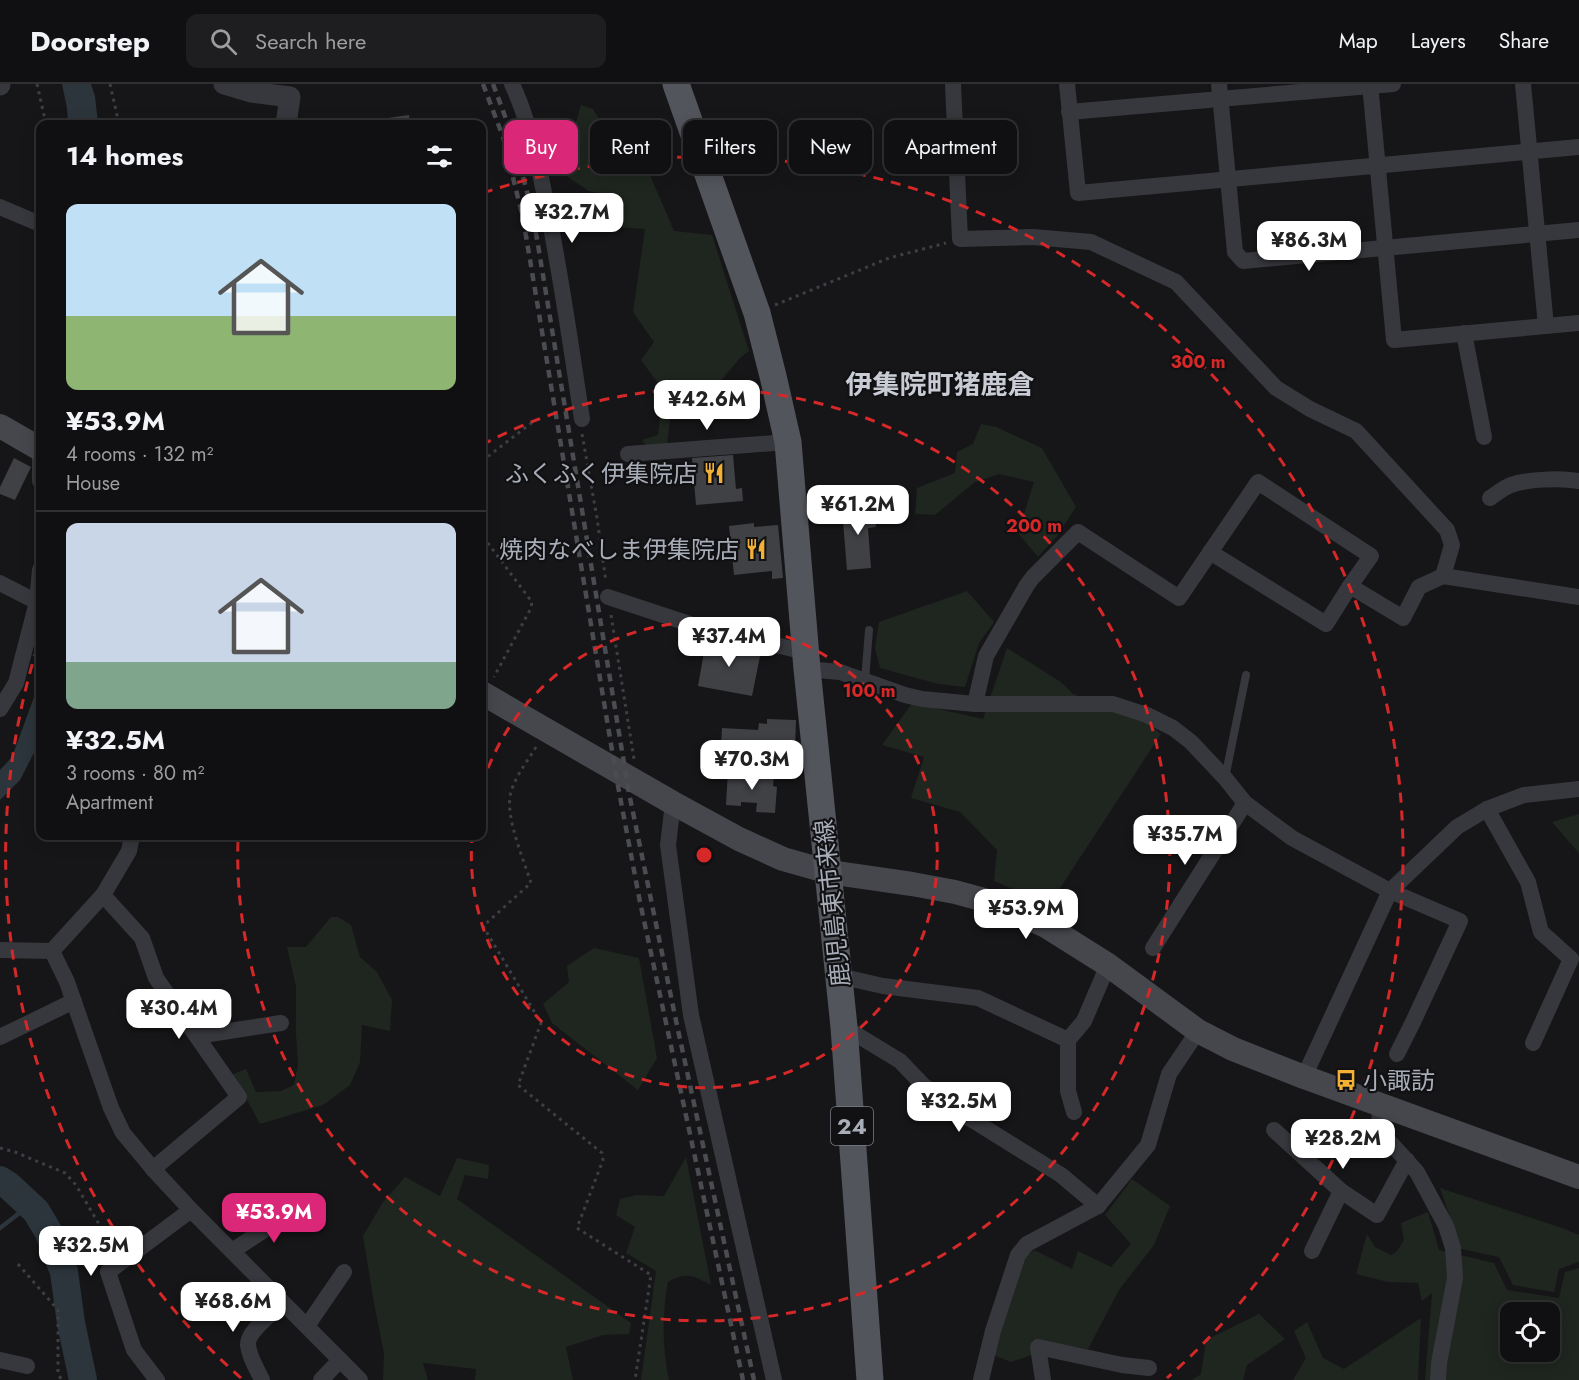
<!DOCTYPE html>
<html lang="en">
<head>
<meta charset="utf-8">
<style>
	body { margin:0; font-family:Jost,"Noto Sans JP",sans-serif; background:#1e1e20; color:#f1f3f6; height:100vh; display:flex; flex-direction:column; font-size:22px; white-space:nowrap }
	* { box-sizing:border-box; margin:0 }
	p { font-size:20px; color:#9c9d9f }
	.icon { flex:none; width:33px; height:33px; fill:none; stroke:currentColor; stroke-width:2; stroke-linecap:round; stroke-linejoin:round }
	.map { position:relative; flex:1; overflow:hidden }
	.side { position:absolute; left:36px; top:36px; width:450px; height:720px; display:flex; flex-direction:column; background:#101012; border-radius:12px; box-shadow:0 3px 15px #0003,0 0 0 2px #303032 }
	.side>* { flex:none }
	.hud { position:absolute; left:504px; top:36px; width:570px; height:54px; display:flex; gap:12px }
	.fabs { position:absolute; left:1500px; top:1218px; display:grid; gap:12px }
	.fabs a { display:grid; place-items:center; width:60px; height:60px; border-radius:12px; background:#101012; box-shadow:0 3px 15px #0003,0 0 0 2px #303032; font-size:30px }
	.price { position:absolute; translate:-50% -51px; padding:0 14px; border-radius:12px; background:#fff; color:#222; font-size:20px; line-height:39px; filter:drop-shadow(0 2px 3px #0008) }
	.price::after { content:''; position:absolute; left:50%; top:36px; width:18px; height:14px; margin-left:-9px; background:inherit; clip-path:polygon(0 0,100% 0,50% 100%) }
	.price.active { background:#db2777; color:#fff }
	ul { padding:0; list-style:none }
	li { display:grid; align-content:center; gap:12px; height:318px; padding:0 30px }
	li+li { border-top:2px solid #303032 }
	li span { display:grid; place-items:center; height:186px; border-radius:12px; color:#555 }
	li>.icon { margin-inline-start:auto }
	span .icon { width:108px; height:108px; fill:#fffc; stroke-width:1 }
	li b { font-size:26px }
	h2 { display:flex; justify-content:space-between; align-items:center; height:72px; padding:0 30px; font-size:26px }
	.chip { padding:0 21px; border-radius:12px; background:#101012; box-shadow:0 3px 15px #0003,0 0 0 2px #303032; font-size:21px; line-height:54px }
	.chip.active { background:#db2777; color:#fff }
	header { display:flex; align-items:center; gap:36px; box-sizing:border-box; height:84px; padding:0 30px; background:#101012; border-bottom:2px solid #303032 }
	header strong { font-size:28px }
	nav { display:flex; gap:33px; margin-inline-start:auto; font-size:21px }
	.search { width:420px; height:54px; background:#1e1e20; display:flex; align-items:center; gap:15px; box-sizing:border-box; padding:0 21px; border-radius:12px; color:#9c9d9f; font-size:22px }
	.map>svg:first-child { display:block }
	.green { fill:#1e261f; fill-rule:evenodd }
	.water { fill:#2c353c }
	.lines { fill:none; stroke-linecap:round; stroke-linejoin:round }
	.stream { stroke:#2c353c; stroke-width:4.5 }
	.river { stroke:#2c353c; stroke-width:28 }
	.building { fill:#404145 }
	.path { stroke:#3d3f44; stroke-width:3; stroke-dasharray:3 4.5; stroke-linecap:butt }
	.service { stroke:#37383d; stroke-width:8 }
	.minor { stroke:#37383d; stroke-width:16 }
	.tertiary { stroke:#37383d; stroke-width:21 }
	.secondary { stroke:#45474d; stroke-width:24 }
	.primary { stroke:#53555c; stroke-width:27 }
	.rail { stroke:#4a4c52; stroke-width:4.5; stroke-dasharray:8 6; stroke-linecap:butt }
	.ring { fill:none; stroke:#d62828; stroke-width:3; stroke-dasharray:10 8 }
	.labels { text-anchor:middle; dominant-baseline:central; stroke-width:4.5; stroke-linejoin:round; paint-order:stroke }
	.shield { fill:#111113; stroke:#7b7e86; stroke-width:1.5 }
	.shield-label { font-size:22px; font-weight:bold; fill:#a8adb8 }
	.poi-label { font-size:24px; fill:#a8adb8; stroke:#111113; text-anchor:end }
	.street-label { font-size:24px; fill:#a8adb8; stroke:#111113 }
	.quarter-label { font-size:27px; font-weight:bold; fill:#c9ccd4; stroke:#111113 }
	.centre { fill:#d62828; stroke:#111113; stroke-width:3 }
	.ring-label { font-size:18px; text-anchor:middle; font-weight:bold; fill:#d62828; stroke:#111113; stroke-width:4.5; stroke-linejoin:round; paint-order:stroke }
</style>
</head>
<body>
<header>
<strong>Doorstep</strong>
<div class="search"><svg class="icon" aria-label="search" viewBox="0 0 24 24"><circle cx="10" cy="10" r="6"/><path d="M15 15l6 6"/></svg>Search here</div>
<nav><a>Map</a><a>Layers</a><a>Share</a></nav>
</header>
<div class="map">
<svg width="1579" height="1296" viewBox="0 0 1579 1296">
	<rect width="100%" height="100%" fill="#161618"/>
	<g class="green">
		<polygon points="581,21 593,25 609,51 620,75 640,68 674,147 712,151 749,267 740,274 718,300 701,300 689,317 689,326 671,328 667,360 648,364 642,356 658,351 663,306 641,276 654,258 633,228 645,145 616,143 609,111 589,107 550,81 538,52 575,41"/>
		<polygon points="981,340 996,343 1042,364 1076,423 1057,452 1038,473 1018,449 1034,398 999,390 975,398 935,431 915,430 917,404 955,389 957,368 973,360"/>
		<polygon points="967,507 994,538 979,559 965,603 938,600 880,584 875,564 879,538"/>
		<polygon points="1007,564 1061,598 1073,610 1144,635 1161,650 1049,821 994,797 997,766 960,728 911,714 924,673 882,661 912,619 983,635"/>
		<polygon points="1579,730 1579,769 1552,738"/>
		<polygon points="331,833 338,833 351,841 360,873 377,888 392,916 390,947 362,941 360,978 350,1001 323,1021 260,1040 233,990 246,985 256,1008 281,1007 294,1001 298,980 296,950 296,903 287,863 306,863"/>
		<polygon points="594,864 639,874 657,974 638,1006 552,939 543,920 569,898 567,882"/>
		<path d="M 686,1073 L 711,1201 C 694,1192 686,1187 668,1198 C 662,1230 662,1263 669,1296 L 641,1296 L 656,1187 L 626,1169 L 635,1143 L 616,1131 L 620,1115 L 636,1111 L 664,1112 Z"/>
		<polygon points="457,1074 489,1081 488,1095 465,1091 457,1115 631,1239 629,1250 603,1251 566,1263 573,1296 475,1296 476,1285 423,1279 428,1296 383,1296 384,1269 374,1219 363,1152 383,1118 405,1093 440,1112"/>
		<polygon points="1132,1095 1170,1122 1154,1161 1119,1206 1088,1265 1032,1256 1032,1271 1011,1278 993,1271 1021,1177 1034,1166 1072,1185 1078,1167 1111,1183 1131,1160 1105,1131"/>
		<polygon points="1440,1104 1562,1144 1579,1151 1579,1178 1559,1185 1554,1208 1513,1201 1499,1173 1461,1165"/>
		<path d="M 1428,1128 L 1439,1166 L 1494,1179 L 1507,1206 L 1559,1214 L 1565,1188 L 1579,1184 L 1579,1296 L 1425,1296 L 1432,1209 L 1422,1217 L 1418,1199 L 1388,1198 L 1356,1190 L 1367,1150 L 1375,1163 L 1391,1171 L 1397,1167 L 1404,1156 L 1401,1139 ZM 1510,1228 L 1550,1228 L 1550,1268 L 1510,1268 Z"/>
		<polygon points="1259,1230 1285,1255 1247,1281 1243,1296 1192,1296 1201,1290 1206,1256"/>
		<polygon points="1421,1234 1418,1296 1293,1296 1306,1274 1294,1247 1307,1238 1323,1274 1344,1285"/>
	</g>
	<g class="water">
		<polygon points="62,0 91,0 95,12 98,40 68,40 67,24"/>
		<polygon points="40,597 40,657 20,696 0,716 0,686 12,673"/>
	</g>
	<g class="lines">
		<polyline class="stream" points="0,1144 30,1121"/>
		<polyline class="river" points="0,1096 8,1101 36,1127 48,1147 64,1188 71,1239 83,1296"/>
	</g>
	<g class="building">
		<polygon points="409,31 410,40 353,40 353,39"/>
		<polygon points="733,371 736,405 742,404 743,417 696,421 692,374"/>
		<polygon points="14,374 31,383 15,416 0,410 0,403"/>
		<polygon points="858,413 863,413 864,419 867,418 868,432 875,431 876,443 868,444 871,484 847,486 842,425 859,423"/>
		<polygon points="754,439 754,443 778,441 783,494 772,495 772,487 734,491 729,442"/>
		<polygon points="706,557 761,567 752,612 698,602"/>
		<polygon points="767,635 796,636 795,664 799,664 798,679 745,676 745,681 720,680 722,644 758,646 759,639 767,640"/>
		<polygon points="728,686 747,687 746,698 748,698 749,690 774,692 773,702 777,703 775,729 756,728 757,719 741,718 741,722 726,721"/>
	</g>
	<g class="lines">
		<g class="path">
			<polyline points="37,0 46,40"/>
			<polyline points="110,0 119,40"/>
			<polyline points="775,221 889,174 946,159"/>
			<polyline points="582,350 597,434 606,498"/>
			<polyline points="482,377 534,337"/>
			<polyline points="482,445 487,458 532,518 531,524 494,593"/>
			<polyline points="611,531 634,675"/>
			<path d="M 536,663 C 527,678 516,691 511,708 C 504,731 524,776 531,799 L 483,842 L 541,939 L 518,1001 L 602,1069 L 603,1076 L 577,1144 L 651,1191 L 635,1296"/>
			<polyline points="0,1064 15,1068 65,1089 76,1101 103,1147 106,1171"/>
			<polyline points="18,1180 58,1226 58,1290 62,1296"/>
		</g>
		<g class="service">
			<polyline points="865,596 869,546"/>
			<polyline points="1225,694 1246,591"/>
		</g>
		<g class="minor">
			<path d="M 512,0 C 529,37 538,78 546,118 C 561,190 571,263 582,335"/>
			<polyline points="953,0 960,155 1033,153 1091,158 1176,198 1276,304 1310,325 1356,347 1447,446 1452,461 1443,492"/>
			<polyline points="1067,0 1078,109 1579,63"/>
			<polyline points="1219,0 1235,168 1243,177 1579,146"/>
			<polyline points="1370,0 1394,256 1579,239"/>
			<polyline points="1523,0 1546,242"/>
			<polyline points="1069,28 1393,0"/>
			<polyline points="0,123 40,140"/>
			<polyline points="1464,249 1484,353"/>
			<polyline points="40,364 40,397"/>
			<polyline points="628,370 788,358"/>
			<path d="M 1490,414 C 1496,410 1503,404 1511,401 C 1528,395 1561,394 1579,397"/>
			<polyline points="1210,468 1326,540 1350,502 1403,534 1419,503 1443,492 1579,513"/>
			<polyline points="0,499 37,518"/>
			<polyline points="608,513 702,544 806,568"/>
			<polyline points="807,585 840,588 905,611 922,615 975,620 1113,620 1147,631 1173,644 1191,658 1225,694 1245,719 1292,754 1390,807 1460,837 1413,938 1397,970"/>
			<polyline points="975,620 986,572 1027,501 1033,493 1078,448 1179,514 1258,398 1371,472 1350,502"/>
			<polyline points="0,625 16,599 37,518 40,486"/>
			<polyline points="673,719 668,761 691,931 774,1296"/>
			<polyline points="1487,725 1528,798 1541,848 1571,875 1533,959"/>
			<polyline points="103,811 142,854 156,894 239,1013 153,1085"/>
			<polyline points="1153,864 1245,719"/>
			<polyline points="0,866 52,867"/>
			<polyline points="52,867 67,898 111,1024 123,1049 153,1085 191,1126 360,1296"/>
			<polyline points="52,867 103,811 129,767 132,752"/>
			<polyline points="839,892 883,902 978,914 1068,956 1084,937 1108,881"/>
			<polyline points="844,943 900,977 923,1001 955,1027 974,1037 1061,1091 1098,1122"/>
			<polyline points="197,952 281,939"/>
			<polyline points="0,953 74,917"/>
			<polyline points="1068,956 1068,1007 1074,1028"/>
			<polyline points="1304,993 1390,807 1457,743 1487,725 1524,711 1579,705"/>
			<polyline points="1380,1021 1379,1046 1417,1088 1446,1142 1453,1164 1455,1194 1439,1279 1438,1296"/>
			<polyline points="1274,1046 1341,1107 1377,1131 1407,1076"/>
			<polyline points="232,1167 298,1124"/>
			<polyline points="1312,1167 1341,1107"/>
			<polyline points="307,1242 344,1188"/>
			<polyline points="0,1276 27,1282"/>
			<polyline points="157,1296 134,1266 108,1188 191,1126"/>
			<path d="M 262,1296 C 257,1285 249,1273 248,1261 C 247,1247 274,1228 283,1219"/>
			<polyline points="321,1296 340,1276"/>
			<polyline points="981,1296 993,1247 1018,1171 1027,1160 1098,1122 1148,1061 1169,990 1198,947"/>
			<polyline points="1043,1296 1038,1263 1122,1281 1149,1284"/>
		</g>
		<g class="tertiary">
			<polyline points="224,0 251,8 290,13 286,40"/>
			<polyline points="0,1 0,0"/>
		</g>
		<g class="secondary">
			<polyline points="0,342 40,365"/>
			<polyline points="482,609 673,719 739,755 783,775 829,788 912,800 955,808 988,817 1017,829 1046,842 1108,881 1198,947 1233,965 1304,993 1579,1093"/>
		</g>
		<polyline class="primary" points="676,0 757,229 773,292 788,358 807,585 844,943 870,1296"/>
		<g class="rail">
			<polyline points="483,0 503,53 523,134 618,702 640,818 743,1296"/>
			<polyline points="493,0 512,51 533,131 629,709 675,932 754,1296"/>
		</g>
	</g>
	<g class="ring">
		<path d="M482 701A233 233 0 1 1 472 753"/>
		<path d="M482 361A466 466 0 1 1 238 755"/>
		<path d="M241 1294A698 698 0 0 1 40 555M483 109A698 698 0 0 1 1167 1294"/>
	</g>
	<defs>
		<symbol id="restaurant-bare" viewBox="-9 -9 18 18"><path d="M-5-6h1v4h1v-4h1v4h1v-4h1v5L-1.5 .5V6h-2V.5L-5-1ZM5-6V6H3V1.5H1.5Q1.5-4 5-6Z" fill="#f2b134" stroke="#111113" stroke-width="2.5" paint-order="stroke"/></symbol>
		<symbol id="bus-bare" viewBox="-9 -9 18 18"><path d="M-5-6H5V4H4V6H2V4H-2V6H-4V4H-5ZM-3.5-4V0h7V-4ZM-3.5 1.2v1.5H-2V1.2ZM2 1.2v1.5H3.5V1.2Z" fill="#f2b134" stroke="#111113" stroke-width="2.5" paint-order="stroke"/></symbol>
	</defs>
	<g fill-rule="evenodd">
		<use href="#restaurant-bare" x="699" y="374" width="30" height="30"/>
		<use href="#restaurant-bare" x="741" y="450" width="30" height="30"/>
		<use href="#bus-bare" x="1331" y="981" width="30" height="30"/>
	</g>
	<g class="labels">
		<rect class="shield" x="831" y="1023" width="42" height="38" rx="4.5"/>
		<g class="shield-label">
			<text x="852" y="1042">24</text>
		</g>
		<g class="poi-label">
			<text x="697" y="389">ふくふく伊集院店</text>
			<text x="739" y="465">焼肉なべしま伊集院店</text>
			<text x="1363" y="996" text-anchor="start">小諏訪</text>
		</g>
		<g class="street-label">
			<text transform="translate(832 819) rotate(-96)">鹿児島東市来線</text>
		</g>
		<g class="quarter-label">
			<text x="940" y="300">伊集院町猪鹿倉</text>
		</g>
	</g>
	<circle cx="704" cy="771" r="9" class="centre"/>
	<g class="ring-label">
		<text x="1198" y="284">300 m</text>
		<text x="1034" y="448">200 m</text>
		<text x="869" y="613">100 m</text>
	</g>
</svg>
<div class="fabs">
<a><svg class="icon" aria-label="locate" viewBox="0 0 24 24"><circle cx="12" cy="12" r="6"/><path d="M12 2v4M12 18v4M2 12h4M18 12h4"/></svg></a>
</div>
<b class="price" style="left:572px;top:160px">¥32.7M</b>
<b class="price" style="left:1309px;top:188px">¥86.3M</b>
<b class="price" style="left:707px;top:347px">¥42.6M</b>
<b class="price" style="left:858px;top:452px">¥61.2M</b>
<b class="price" style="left:729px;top:584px">¥37.4M</b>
<b class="price" style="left:752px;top:707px">¥70.3M</b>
<b class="price" style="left:1185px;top:782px">¥35.7M</b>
<b class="price" style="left:1026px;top:856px">¥53.9M</b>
<b class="price" style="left:179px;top:956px">¥30.4M</b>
<b class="price" style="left:959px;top:1049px">¥32.5M</b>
<b class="price" style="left:1343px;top:1086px">¥28.2M</b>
<b class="price active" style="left:274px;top:1160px">¥53.9M</b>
<b class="price" style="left:91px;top:1193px">¥32.5M</b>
<b class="price" style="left:233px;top:1249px">¥68.6M</b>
<div class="hud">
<a class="chip active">Buy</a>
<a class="chip">Rent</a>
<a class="chip">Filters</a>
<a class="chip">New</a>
<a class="chip">Apartment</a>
</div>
<section class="side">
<h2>14 homes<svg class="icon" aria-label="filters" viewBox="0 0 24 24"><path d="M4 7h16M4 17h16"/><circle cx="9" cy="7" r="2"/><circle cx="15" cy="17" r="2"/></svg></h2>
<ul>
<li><span style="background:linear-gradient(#bfe0f5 60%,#8fb573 0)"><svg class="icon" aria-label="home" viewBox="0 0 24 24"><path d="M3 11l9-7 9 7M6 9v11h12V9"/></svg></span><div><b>¥53.9M</b><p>4 rooms · 132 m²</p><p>House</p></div></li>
<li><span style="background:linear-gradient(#c9d6e8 75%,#7fa58c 0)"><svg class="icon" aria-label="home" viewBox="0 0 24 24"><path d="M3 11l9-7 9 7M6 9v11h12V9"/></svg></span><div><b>¥32.5M</b><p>3 rooms · 80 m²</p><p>Apartment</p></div></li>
</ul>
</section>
</div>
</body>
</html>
